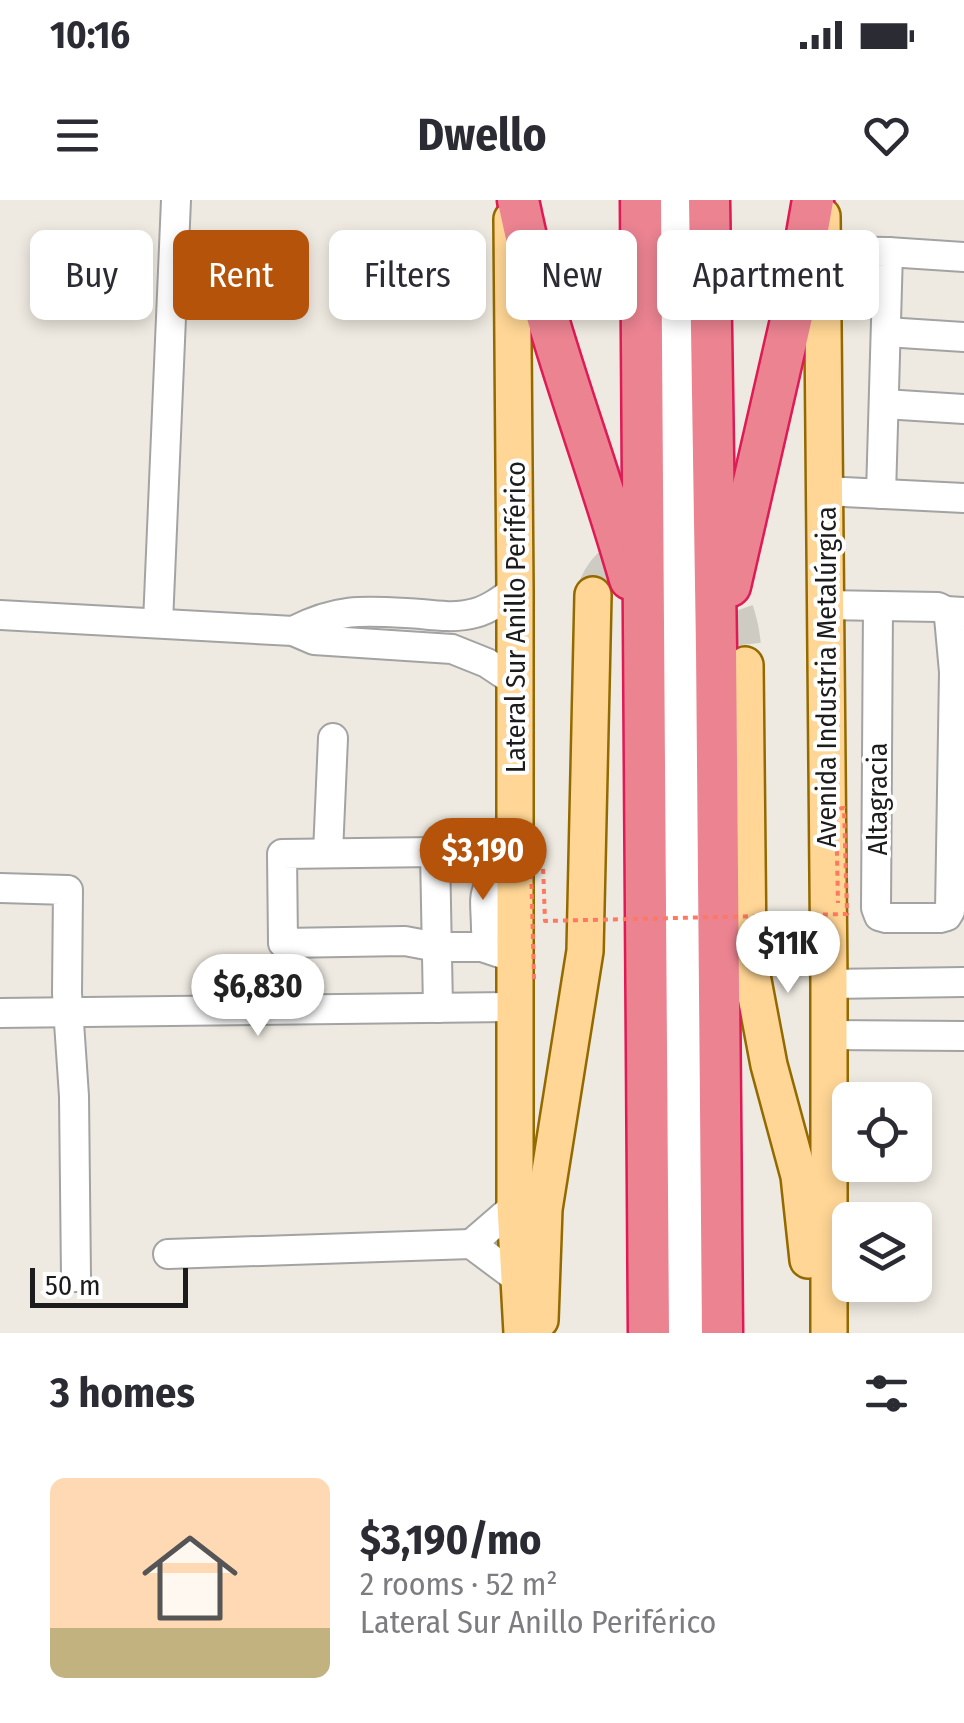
<!DOCTYPE html>
<html lang="en">
<head>
<meta charset="utf-8">
<style>
	body { margin:0; font-family:"Fira Sans Condensed",sans-serif; background:#f2f2f3; color:#2b2b33; height:100vh; display:flex; flex-direction:column; font-size:38px; white-space:nowrap }
	* { box-sizing:border-box; margin:0 }
	p { font-size:32px; color:#7c7c81 }
	.icon { flex:none; width:55px; height:55px; fill:none; stroke:currentColor; stroke-width:2; stroke-linecap:round; stroke-linejoin:round }
	.map { position:relative; height:1133px; overflow:hidden }
	.sheet { display:flex; flex-direction:column; background:#fff; flex:1 }
	.sheet>* { flex:none }
	.guide { position:absolute; left:30px; top:30px; width:905px; height:90px; display:flex; gap:20px }
	.tools { position:absolute; left:832px; top:882px; display:grid; gap:20px }
	.tools a { display:grid; place-items:center; width:100px; height:100px; border-radius:15px; background:#fff; box-shadow:0 5px 15px #0003; font-size:50px }
	.scale { position:absolute; left:30px; bottom:25px; width:158px; box-sizing:border-box; padding-left:10px; border:5px solid #1c1c1c; border-top:0; font-size:28px; line-height:35px; white-space:nowrap; color:#1c1c1c; -webkit-text-stroke:8px #fff; paint-order:stroke }
	.price { position:absolute; translate:-50% -85px; padding:0 22px; border-radius:35px; background:#fff; color:#222; font-size:32px; line-height:65px; filter:drop-shadow(0 2px 5px #0008) }
	.price::after { content:''; position:absolute; left:50%; top:60px; width:30px; height:22px; margin-left:-15px; background:inherit; clip-path:polygon(0 0,100% 0,50% 100%) }
	.price.current { background:#b45309; color:#fff }
	ul { padding:0; list-style:none }
	li { display:flex; align-items:center; gap:30px; height:250px; padding:0 50px }
	li+li { border-top:2px solid #e1e1e2 }
	li span { display:grid; place-items:center; flex:none; width:280px; height:200px; border-radius:15px; color:#555 }
	li>.icon { margin-inline-start:auto }
	span .icon { width:120px; height:120px; fill:#fffc; stroke-width:1 }
	li b { font-size:42px }
	h2 { display:flex; justify-content:space-between; align-items:center; height:120px; padding:0 50px; font-size:42px }
	.chip { padding:0 35px; border-radius:15px; background:#fff; box-shadow:0 5px 15px #0003; font-size:35px; line-height:90px }
	.chip.current { background:#b45309; color:#fff }
	.status { display:flex; justify-content:space-between; align-items:center; height:70px; padding:0 50px; background:#fff; direction:ltr }
	.status svg { height:28px; fill:currentColor }
	header { display:flex; justify-content:space-between; align-items:center; height:130px; padding:0 50px; background:#fff; font-size:45px; font-weight:700 }
	.map>svg:first-child { display:block }
	.lines { fill:none; stroke-linecap:round; stroke-linejoin:round }
	.major-tunnel { stroke:#cecbc3; stroke-width:35; stroke-dasharray:35 18; stroke-linecap:butt }
	.minor-casing { stroke:#a3a3a3; stroke-width:32 }
	.major-casing { stroke:#946a00; stroke-width:40 }
	.highway-casing { stroke:#df1a55; stroke-width:45 }
	.minor { stroke:#fff; stroke-width:28 }
	.major { stroke:#ffd695; stroke-width:35 }
	.highway { stroke:#eb8391; stroke-width:40 }
	.path-bridge { stroke:#ff7861; stroke-width:4; stroke-dasharray:5 5; stroke-linecap:butt }
	.labels { text-anchor:middle; dominant-baseline:central; stroke-width:8; stroke-linejoin:round; paint-order:stroke }
	.street-label { font-size:28px; fill:#1c1c1c; stroke:#fff }
</style>
</head>
<body>
<div class="status"><b>10:16</b><svg viewBox="0 0 49 12"><path d="M0 12V9h3v3zM5 12V6h3v6zM10 12V3h3v9zM15 12V0h3v12zM26 1h20v11H26zM47 4h2v5h-2z"/></svg></div>
<header><svg class="icon" aria-label="menu" viewBox="0 0 24 24"><path d="M4 6h16M4 12h16M4 18h16"/></svg>Dwello<svg class="icon" aria-label="heart" viewBox="0 0 24 24"><path d="M12 20l-8-8c-3-5 5-10 8-4 3-6 11-1 8 4z"/></svg></header>
<div class="map">
<svg width="964" height="1133" viewBox="0 0 964 1133">
	<rect width="100%" height="100%" fill="#eeeae1"/>
	<g class="lines">
		<g class="major-tunnel">
			<path d="M 706,368 C 737,394 743,426 745,465"/>
			<path d="M 593,395 C 601,368 620,351 648,350"/>
		</g>
		<defs>
			<g id="minor">
				<polyline points="663,0 672,1133"/>
				<polyline points="685,0 691,810 696,1133"/>
				<polyline points="823,51 888,52 881,294"/>
				<polyline points="888,52 964,57"/>
				<polyline points="886,132 964,137"/>
				<polyline points="884,204 964,209"/>
				<polyline points="824,291 964,298"/>
				<polyline points="825,405 938,407 946,411 963,412"/>
				<polyline points="878,406 876,708 879,716 886,718 940,718 947,716 950,711 954,472 949,417 946,411"/>
				<polyline points="0,415 293,431 314,440 452,449 487,463 514,481"/>
				<polyline points="158,423 176,0"/>
				<path d="M 293,431 C 341,406 369,411 421,414 C 439,416 458,418 475,413 C 490,409 503,399 515,390"/>
				<polyline points="328,653 333,538"/>
				<polyline points="0,688 68,690 67,793 74,896 76,1077"/>
				<path d="M 486,730 C 486,696 477,684 515,673"/>
				<polyline points="829,784 964,782"/>
				<path d="M 438,808 C 437,756 436,704 435,652 L 282,654 L 283,743 L 405,741 L 437,747 L 482,747 L 515,758"/>
				<polyline points="0,813 515,807"/>
				<polyline points="829,835 964,836"/>
				<polyline points="471,1044 515,1006"/>
				<polyline points="168,1054 471,1044 518,1079"/>
			</g>
			<g id="major">
				<polyline points="822,16 829,784 829,1133"/>
				<polyline points="512,19 515,390 515,1006 522,1133"/>
				<polyline points="745,465 748,754 769,865 799,976 808,1060"/>
				<polyline points="540,1120 544,1009 585,751 593,395"/>
			</g>
			<g id="highway">
				<path d="M 518,0 C 544,130 594,252 630,379"/>
				<polyline points="641,0 649,1133"/>
				<polyline points="709,0 716,448 722,1133"/>
				<polyline points="730,386 795,103 813,0"/>
			</g>
		</defs>
		<use href="#minor" class="minor-casing"/>
		<use href="#major" class="major-casing"/>
		<use href="#highway" class="highway-casing"/>
		<use href="#minor" class="minor"/>
		<use href="#major" class="major"/>
		<use href="#highway" class="highway"/>
		<polyline class="path-bridge" points="534,779 531,665 543,665 545,721 847,714 844,608 836,609 838,703"/>
	</g>
	<g class="labels">
		<g class="street-label">
			<text transform="translate(515 417) rotate(-90)">Lateral Sur Anillo Periférico</text>
			<text transform="translate(826 477) rotate(-90)">Avenida Industria Metalúrgica</text>
			<text transform="translate(877 599) rotate(-90)">Altagracia</text>
		</g>
	</g>
</svg>
<div class="tools">
<a><svg class="icon" aria-label="locate" viewBox="0 0 24 24"><circle cx="12" cy="12" r="6"/><path d="M12 2v4M12 18v4M2 12h4M18 12h4"/></svg></a>
<a><svg class="icon" aria-label="layers" viewBox="0 0 24 24"><path d="M12 4l9 5-9 5-9-5zM3 14l9 5 9-5"/></svg></a>
</div>
<div class="scale">50 m</div>
<b class="price current" style="left:483px;top:703px">$3,190</b>
<b class="price" style="left:788px;top:796px">$11K</b>
<b class="price" style="left:258px;top:839px">$6,830</b>
<div class="guide">
<a class="chip">Buy</a>
<a class="chip current">Rent</a>
<a class="chip">Filters</a>
<a class="chip">New</a>
<a class="chip">Apartment</a>
</div>
</div>
<section class="sheet">
<h2>3 homes<svg class="icon" aria-label="filters" viewBox="0 0 24 24"><path d="M4 7h16M4 17h16"/><circle cx="9" cy="7" r="2"/><circle cx="15" cy="17" r="2"/></svg></h2>
<ul>
<li><span style="background:linear-gradient(#ffd9b3 75%,#c2b280 0)"><svg class="icon" aria-label="home" viewBox="0 0 24 24"><path d="M3 11l9-7 9 7M6 9v11h12V9"/></svg></span><div><b>$3,190/mo</b><p>2 rooms · 52 m²</p><p>Lateral Sur Anillo Periférico</p></div></li>
</ul>
</section>
</body>
</html>
